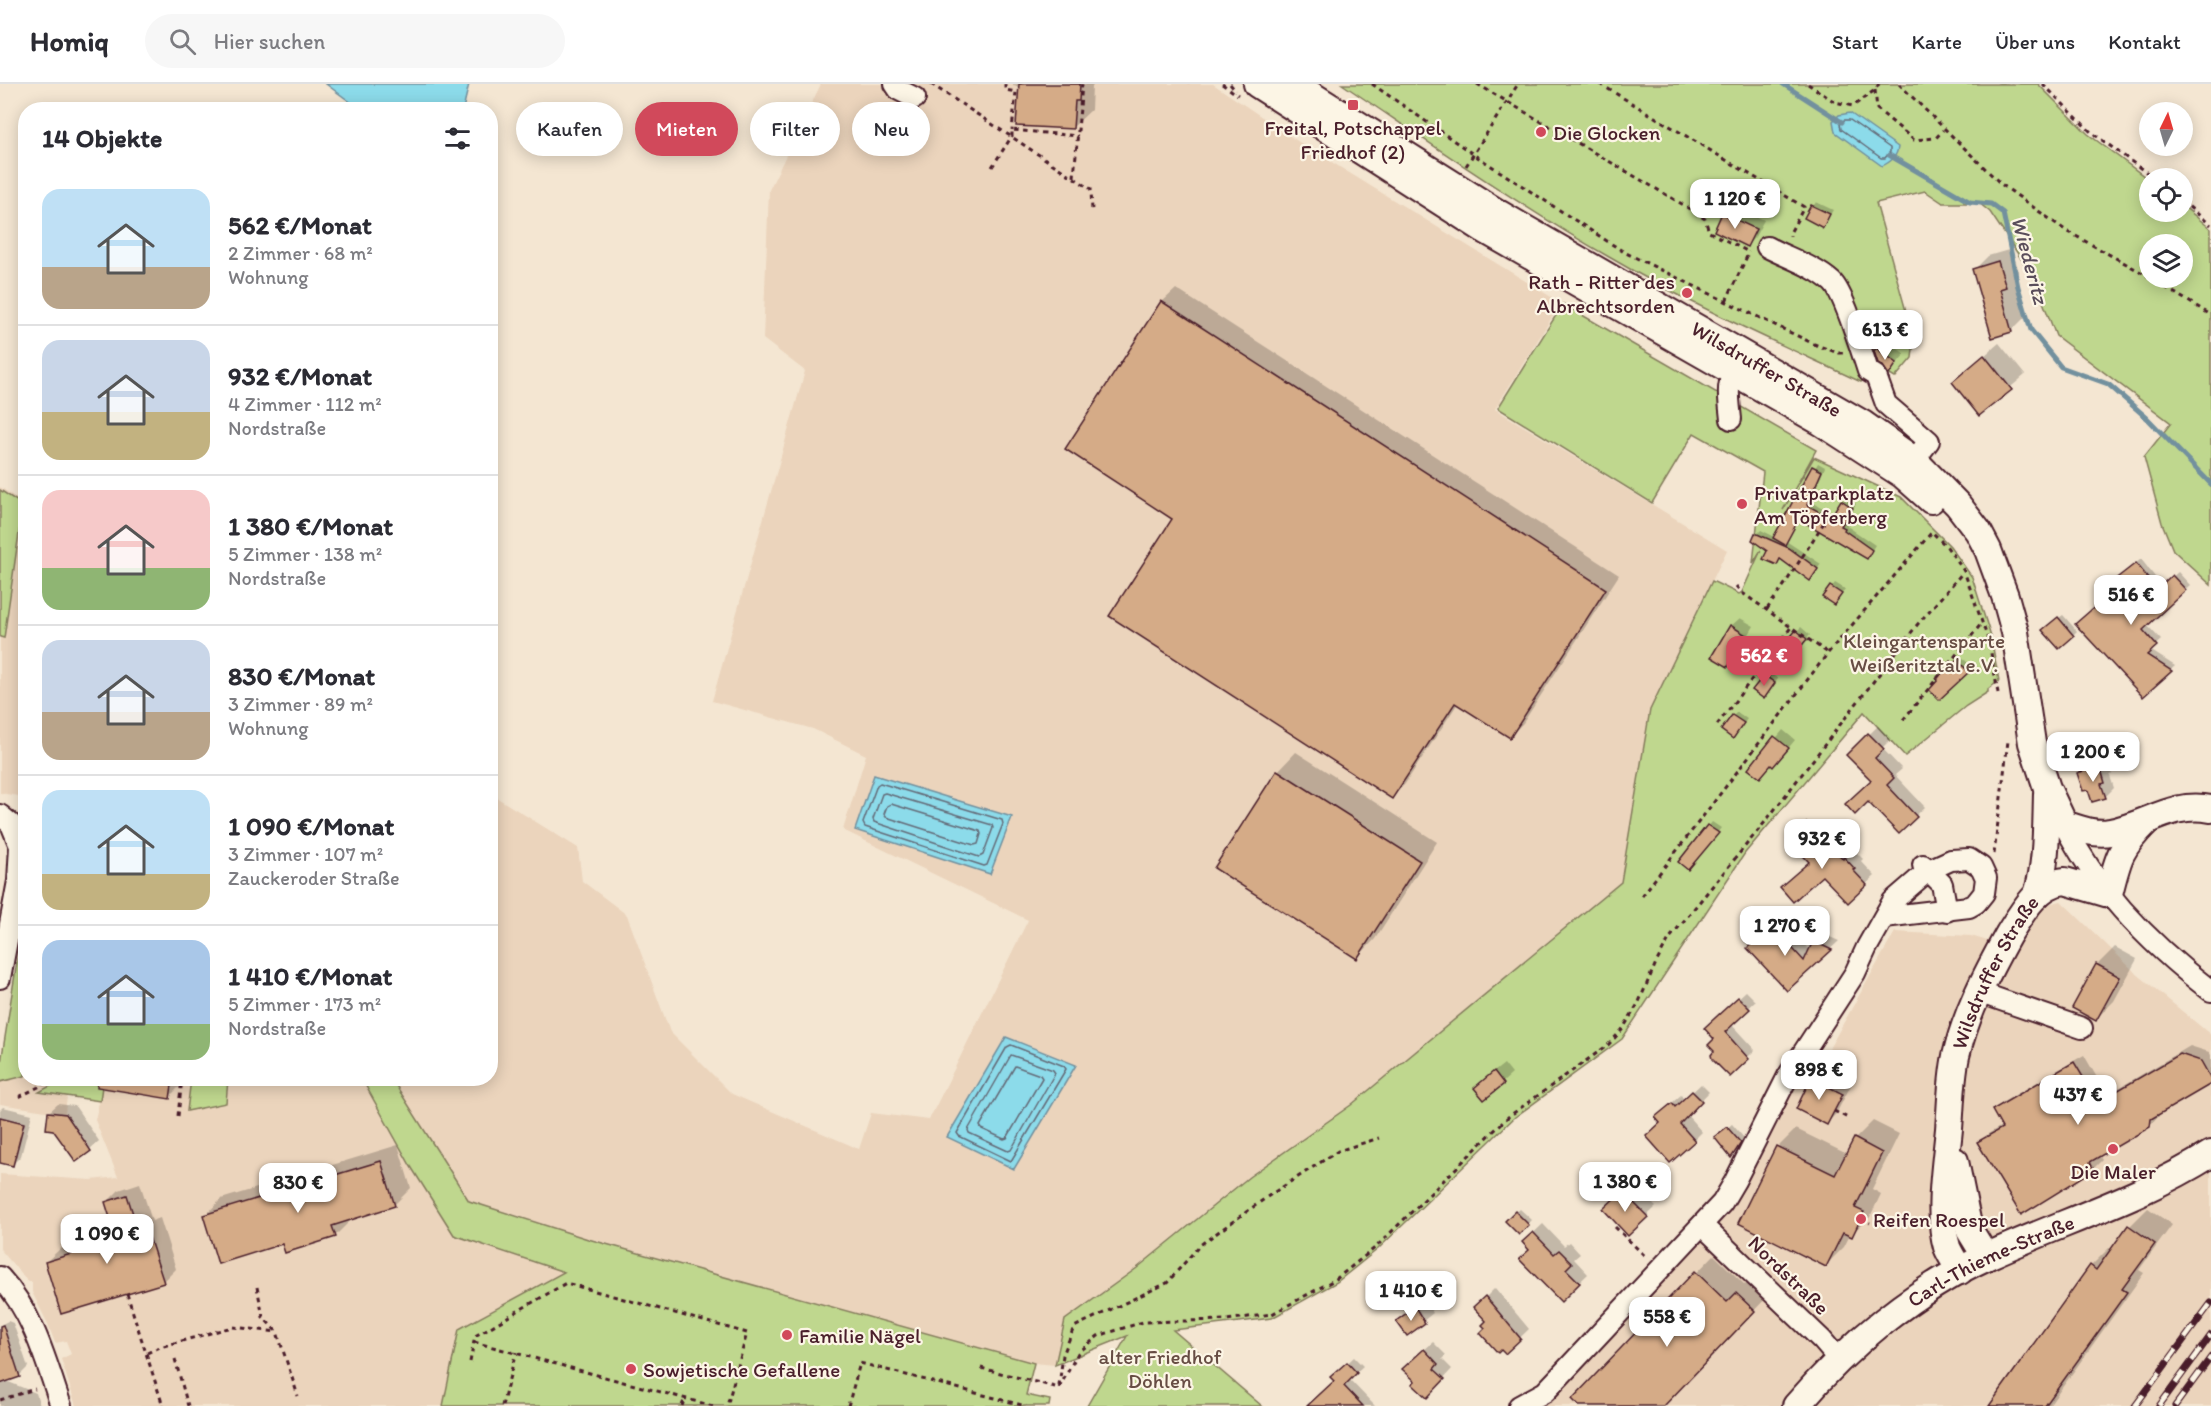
<!DOCTYPE html>
<html lang="de">
<head>
<meta charset="utf-8">
<style>
	body { margin:0; font-family:Itim,sans-serif; background:#f7f7f7; color:#2b2b33; height:100vh; display:flex; flex-direction:column; font-size:22px; white-space:nowrap }
	* { box-sizing:border-box; margin:0 }
	p { font-size:20px; color:#7c7c81 }
	.icon { flex:none; width:33px; height:33px; fill:none; stroke:currentColor; stroke-width:2; stroke-linecap:round; stroke-linejoin:round }
	.map { position:relative; flex:1; overflow:hidden }
	.side { position:absolute; left:18px; top:18px; width:480px; height:984px; display:flex; flex-direction:column; background:#fff; border-radius:24px; box-shadow:0 3px 15px #0003 }
	.side>* { flex:none }
	.guide { position:absolute; left:516px; top:18px; width:570px; height:54px; display:flex; gap:12px }
	.needle { width:39px; rotate:5deg }
	.tools { position:absolute; left:2139px; top:18px; display:grid; gap:12px }
	.tools a { display:grid; place-items:center; width:54px; height:54px; border-radius:50%; background:#fff; box-shadow:0 3px 15px #0003; font-size:30px }
	.price { position:absolute; translate:-50% -51px; padding:0 14px; border-radius:12px; background:#fff; color:#222; font-size:20px; line-height:39px; filter:drop-shadow(0 2px 3px #0008) }
	.price::after { content:''; position:absolute; left:50%; top:36px; width:18px; height:14px; margin-left:-9px; background:inherit; clip-path:polygon(0 0,100% 0,50% 100%) }
	.price.selected { background:#d1495b; color:#fff }
	ul { padding:0; list-style:none }
	li { display:flex; align-items:center; gap:18px; height:150px; padding:0 24px }
	li+li { border-top:2px solid #e1e1e2 }
	li span { display:grid; place-items:center; flex:none; width:168px; height:120px; border-radius:18px; color:#555 }
	li>.icon { margin-inline-start:auto }
	span .icon { width:72px; height:72px; fill:#fffc; stroke-width:1 }
	li b { font-size:26px }
	h2 { display:flex; justify-content:space-between; align-items:center; height:72px; padding:0 24px; font-size:26px }
	.pill { padding:0 21px; border-radius:27px; background:#fff; box-shadow:0 3px 15px #0003; font-size:21px; line-height:54px }
	.pill.selected { background:#d1495b; color:#fff }
	header { display:flex; align-items:center; gap:36px; box-sizing:border-box; height:84px; padding:0 30px; background:#fff; border-bottom:2px solid #e1e1e2 }
	header strong { font-size:28px }
	nav { display:flex; gap:33px; margin-inline-start:auto; font-size:21px }
	.search { width:420px; height:54px; background:#f7f7f7; display:flex; align-items:center; gap:15px; box-sizing:border-box; padding:0 21px; border-radius:33px; color:#7c7c81; font-size:22px }
	.map>svg:first-child { display:block }
	.built { fill:#ebd4bc }
	.green { fill:#bfd78e; stroke:#847b5c; stroke-width:1.5; fill-rule:evenodd }
	.water { fill:#8cdbea; stroke:#72909e; stroke-width:1.5 }
	.shadow { fill:#0003 }
	.lines { fill:none; stroke-linecap:round; stroke-linejoin:round }
	.shore { stroke:#646a77; stroke-width:1.5 }
	.stream { stroke:#72909e; stroke-width:5 }
	.building { fill:#d5ab87; stroke:#4a1f2b; stroke-width:1.5 }
	.minor-casing { stroke:#4a1f2b; stroke-width:24 }
	.major-casing { stroke:#4a1f2b; stroke-width:30 }
	.path { stroke:#4a1f2b; stroke-width:3; stroke-dasharray:4.5 4.5; stroke-linecap:butt }
	.minor { stroke:#fcf5e5; stroke-width:20 }
	.major { stroke:#fcf5e5; stroke-width:26 }
	.rail-casing { stroke:#4a1f2b; stroke-width:7 }
	.rail { stroke:#fcf5e5; stroke-width:4.5; stroke-dasharray:14; stroke-linecap:butt }
	.poi-dot { fill:#d1495b; stroke:#fcf5e5; stroke-width:2 }
	.labels { text-anchor:middle; dominant-baseline:central; stroke-width:4.5; stroke-linejoin:round; paint-order:stroke }
	.poi-label { font-size:21px; fill:#4a1f2b; stroke:#fcf5e5; text-anchor:start }
	.street-label { font-size:21px; fill:#4a1f2b; stroke:#fcf5e5 }
	.park-label { font-size:21px; fill:#674d44; stroke:#fcf5e5 }
	.water-label { font-size:22px; font-style:italic; fill:#5a4e5b; stroke:#fcf5e5 }
</style>
</head>
<body>
<header>
<strong>Homiq</strong>
<div class="search"><svg class="icon" aria-label="search" viewBox="0 0 24 24"><circle cx="10" cy="10" r="6"/><path d="M15 15l6 6"/></svg>Hier suchen</div>
<nav><a>Start</a><a>Karte</a><a>Über uns</a><a>Kontakt</a></nav>
</header>
<div class="map">
<svg width="2211" height="1322" viewBox="0 0 2211 1322">
	<rect width="100%" height="100%" fill="#f4e6d2"/>
	<filter id="ink" filterUnits="userSpaceOnUse"><feTurbulence type="fractalNoise" baseFrequency=".0167" numOctaves="2"/><feDisplacementMap in="SourceGraphic" scale="12" xChannelSelector="R" yChannelSelector="G"/><feConvolveMatrix kernelMatrix="1 2 1 2 8 2 1 2 1" color-interpolation-filters="sRGB"/></filter>
	<g filter="url(#ink)">
		<g class="built">
			<polygon points="821,0 1213,0 1299,58 1561,219 1495,325 1727,466 1650,626 1621,798 1351,1021 1249,1093 1137,1184 1065,1236 1055,1281 1034,1279 898,1243 588,1155 469,1117 392,995 490,994 491,710 578,764 582,797 627,831 670,948 732,1010 859,1065 871,1029 929,1036 1028,836 843,746 866,671 813,645 712,617 805,287 763,255 769,106"/>
			<polygon points="0,403 25,420 25,713 0,709"/>
			<polygon points="2061,817 2136,889 2211,951 2211,1322 1534,1322 1728,1119 1802,988 1826,970 1895,848 1971,852 2014,865 2045,821"/>
			<polygon points="25,827 26,994 362,995 410,1081 454,1151 565,1188 459,1245 443,1322 76,1322 61,1275 71,1270 66,1257 55,1259 48,1240 32,1208 32,1199 30,1197 28,1198 0,1165 0,1090 91,1096 118,1093 95,1036 99,1018 67,1012 65,1030 0,1020 0,985"/>
		</g>
		<g class="green">
			<path d="M 1342,0 L 2038,0 L 2088,50 L 2149,96 L 2150,128 L 2182,128 L 2183,122 L 2211,145 L 2211,501 L 2173,466 L 2162,439 L 2144,373 L 2171,339 L 2056,252 L 2034,194 L 1990,128 L 1979,119 L 1943,119 L 1925,107 L 1876,119 L 1914,256 L 1912,274 L 1895,294 L 1873,281 L 1861,298 C 1776,258 1689,220 1609,173 C 1517,120 1430,59 1342,0 ZM 2150,160 L 2182,160 L 2182,194 L 2150,194 Z"/>
			<polygon points="1563,220 1816,366 1783,426 1814,373 1901,413 1950,462 1972,493 1991,553 1999,597 1988,605 1988,608 1966,622 1905,672 1864,628 1745,769 1622,955 1515,1033 1378,1165 1337,1198 1272,1234 1173,1246 1262,1322 1087,1322 1127,1252 1055,1281 1065,1236 1137,1184 1249,1093 1351,1021 1621,798 1650,626 1712,497 1739,510 1742,508 1761,466 1753,479 1763,388 1694,349 1652,419 1498,324"/>
			<polygon points="0,406 23,421 4,554 0,553"/>
			<polygon points="25,827 25,992 0,998 0,985"/>
			<polygon points="63,995 103,995 100,1017 39,1008"/>
			<polygon points="191,995 228,995 226,1019 187,1027"/>
			<polygon points="362,995 392,995 469,1117 588,1155 1034,1279 1026,1311 1050,1316 1049,1322 443,1322 459,1245 564,1188 454,1151 410,1081"/>
		</g>
		<g class="water">
			<polygon points="326,0 469,0 463,25 360,25"/>
			<path d="M 1850,29 L 1898,63 C 1897,73 1891,78 1882,82 L 1835,48 L 1833,37 L 1839,31 Z"/>
			<polygon points="874,691 1012,733 990,790 855,746"/>
			<polygon points="1006,953 1076,981 1014,1085 947,1053"/>
		</g>
		<g class="shadow">
			<polygon points="1013,0 1094,0 1092,2 1091,26 1072,44 1020,3 1013,2"/>
			<polygon points="1816,118 1833,126 1823,142 1806,134"/>
			<polygon points="1732,121 1764,136 1755,153 1747,161 1724,130"/>
			<polygon points="2012,165 2019,188 2014,193 2025,233 2012,246 1974,186 1988,172"/>
			<polygon points="1176,205 1619,491 1523,639 1510,652 1458,619 1405,700 1392,713 1174,434 1162,218"/>
			<polygon points="1886,256 1905,270 1889,289 1877,265"/>
			<polygon points="1999,259 2025,291 1979,330 1954,298"/>
			<polygon points="1818,379 1825,383 1810,417 1834,430 1846,413 1856,420 1844,437 1848,440 1847,442 1875,461 1870,469 1800,434 1786,457 1821,480 1810,495 1781,475 1777,479 1757,450 1761,446 1775,453"/>
			<polygon points="2141,475 2162,502 2178,488 2190,501 2146,540 2161,556 2150,566 2175,582 2143,611 2116,496"/>
			<polygon points="1835,499 1845,505 1838,515 1824,513"/>
			<polygon points="2063,531 2077,547 2073,551 2048,542"/>
			<polygon points="1740,534 1754,542 1736,572 1727,581 1731,542"/>
			<polygon points="1801,543 1810,551 1798,565 1797,547"/>
			<polygon points="1962,573 1972,583 1939,614 1938,595"/>
			<polygon points="1769,588 1778,595 1767,609 1765,592"/>
			<polygon points="1737,628 1747,635 1737,649 1733,632"/>
			<polygon points="1878,642 1891,655 1882,664 1902,685 1895,691 1925,723 1899,748 1868,716 1873,696 1848,671"/>
			<polygon points="1783,646 1795,656 1780,674 1771,679 1751,685"/>
			<polygon points="1296,668 1437,758 1375,855 1357,874 1278,687"/>
			<polygon points="2109,674 2113,689 2110,692 2114,704 2105,713 2089,704 2079,690 2087,681"/>
			<polygon points="1807,737 1824,755 1833,747 1852,767 1854,766 1863,775 1861,777 1875,792 1866,800 1810,777 1789,755"/>
			<polygon points="1712,738 1721,744 1692,780 1680,778"/>
			<polygon points="1774,833 1781,840 1784,838 1810,867 1815,858 1823,850 1839,857 1787,905 1756,851"/>
			<polygon points="2115,863 2137,875 2114,917 2096,935 2097,881"/>
			<polygon points="1746,907 1756,917 1731,940 1755,966 1730,991 1716,967 1713,937"/>
			<polygon points="2190,962 2209,968 2211,971 2211,999 2159,1029 2159,1032 2150,1042 2099,1071 2102,1076 2093,1085 1979,1059 1988,1050 2003,1041 1994,1027 2003,1018 2084,971 2107,1011"/>
			<polygon points="1504,980 1512,990 1485,1014 1485,995"/>
			<polygon points="1821,986 1851,1001 1836,1030 1827,1039 1813,995"/>
			<polygon points="105,994 184,994 183,999 169,1013"/>
			<polygon points="1701,1000 1709,1008 1687,1031 1702,1048 1694,1056 1662,1039 1665,1025 1681,1011 1684,1016"/>
			<polygon points="58,1020 75,1022 99,1057 90,1065 49,1028"/>
			<polygon points="3,1023 32,1030 21,1072 12,1081 0,1078 0,1026"/>
			<polygon points="1873,1037 1899,1050 1872,1105 1881,1110 1870,1133 1850,1151 1844,1163 1826,1181 1778,1063 1796,1045 1847,1070 1855,1055"/>
			<polygon points="1732,1040 1744,1054 1731,1072 1720,1050"/>
			<polygon points="398,1061 411,1104 394,1121 352,1135 335,1152 283,1158 205,1132 221,1115"/>
			<polygon points="140,1099 152,1137 160,1134 176,1185 163,1198 46,1178 60,1165 116,1148 106,1119 119,1106"/>
			<polygon points="1631,1099 1656,1123 1628,1150 1605,1125"/>
			<polygon points="2148,1124 2172,1141 2139,1186 2144,1189 2049,1322 1991,1322 2091,1182 2109,1164 2112,1166 2130,1142"/>
			<polygon points="1520,1125 1532,1136 1519,1149 1507,1137"/>
			<polygon points="1543,1140 1564,1162 1569,1158 1580,1170 1574,1175 1588,1190 1561,1216 1531,1165 1524,1158"/>
			<polygon points="1714,1171 1745,1201 1754,1192 1771,1209 1662,1322 1581,1322 1574,1315"/>
			<polygon points="1495,1204 1529,1245 1505,1268 1487,1244 1488,1237 1476,1223"/>
			<polygon points="1424,1216 1433,1229 1407,1250 1398,1237"/>
			<polygon points="8,1237 13,1239 28,1283 19,1292 6,1297 36,1309 40,1322 0,1322 0,1241"/>
			<polygon points="1433,1258 1446,1271 1442,1275 1452,1285 1427,1312 1417,1297 1413,1276"/>
			<polygon points="1354,1273 1363,1282 1349,1295 1375,1322 1309,1322 1336,1297 1339,1287"/>
		</g>
		<g class="lines">
			<g class="shore">
				<polygon points="1844,36 1850,36 1890,64 1890,68 1885,74 1881,74 1841,45 1840,40"/>
				<polygon points="880,699 1002,736 1003,740 987,781 984,782 865,743 863,739 877,701"/>
				<polygon points="885,709 992,741 993,744 983,771 979,773 874,738 873,735 882,710"/>
				<polygon points="891,720 980,747 981,750 978,760 974,761 886,733 884,730 887,722"/>
				<polygon points="1011,961 1064,982 1066,985 1011,1077 959,1052 957,1049 1007,963"/>
				<polygon points="1011,971 1053,986 1055,989 1011,1066 1008,1067 969,1049 968,1046"/>
				<polygon points="1015,982 1040,991 1042,994 1007,1054 1004,1055 982,1045 980,1042"/>
			</g>
			<g class="stream">
				<polyline points="1783,0 1842,38"/>
				<polyline points="1889,71 1970,118 1991,120 2003,129 2018,203 2031,246 2061,283 2108,300 2147,334 2211,400"/>
			</g>
		</g>
		<g class="building">
			<polygon points="1019,0 1080,0 1079,17 1075,17 1073,45 1016,42"/>
			<polygon points="1811,121 1830,130 1823,144 1804,134"/>
			<polygon points="1722,129 1756,145 1747,163 1714,147"/>
			<polygon points="1998,177 2006,203 2000,205 2012,248 1992,254 1972,185"/>
			<polygon points="1161,217 1606,505 1510,654 1455,619 1392,715 1109,532 1172,435 1065,365"/>
			<polygon points="1876,264 1897,279 1889,291 1883,282 1878,279 1874,267"/>
			<polygon points="1984,271 2012,306 1979,332 1952,298"/>
			<polygon points="1812,382 1822,387 1807,421 1830,434 1841,416 1853,424 1841,442 1845,444 1844,446 1872,466 1867,475 1799,435 1785,461 1773,454"/>
			<polygon points="1755,449 1789,464 1818,485 1810,497 1780,475 1777,481 1763,475 1767,467 1752,456"/>
			<polygon points="2136,479 2157,505 2172,491 2186,506 2143,546 2157,562 2147,571 2172,587 2143,613 2075,540 2114,506 2109,500"/>
			<polygon points="1830,502 1842,510 1834,521 1822,513"/>
			<polygon points="2058,533 2074,552 2059,565 2042,546"/>
			<polygon points="1730,541 1746,551 1728,583 1711,573"/>
			<polygon points="1796,546 1807,555 1794,571 1783,562"/>
			<polygon points="1957,576 1969,588 1939,616 1929,606 1938,596 1936,595"/>
			<polygon points="1764,591 1775,599 1764,615 1752,606"/>
			<polygon points="1732,631 1744,639 1733,655 1721,646"/>
			<polygon points="1868,649 1884,665 1875,674 1894,694 1887,701 1917,733 1899,750 1868,718 1855,731 1845,720 1871,696 1846,671"/>
			<polygon points="1774,652 1789,664 1773,683 1771,681 1760,694 1748,685"/>
			<polygon points="2100,682 2105,699 2101,700 2106,714 2092,718 2088,706 2083,707 2077,689"/>
			<polygon points="1277,686 1420,777 1357,875 1214,784"/>
			<polygon points="1707,741 1719,749 1688,786 1678,778"/>
			<polygon points="1798,745 1814,763 1824,754 1843,775 1844,773 1855,785 1853,786 1867,801 1848,819 1822,792 1793,818 1780,803 1809,778 1787,755"/>
			<polygon points="1765,840 1772,848 1775,845 1804,877 1813,857 1832,866 1787,907 1747,864 1757,855 1754,851"/>
			<polygon points="2096,880 2120,893 2096,937 2072,924"/>
			<polygon points="1738,913 1750,925 1725,948 1749,975 1730,993 1712,975 1711,971 1714,967 1708,961 1714,955 1704,944"/>
			<polygon points="2180,970 2201,977 2211,995 2211,1000 2151,1035 2150,1043 2090,1078 2094,1086 2021,1131 1977,1058 2002,1044 1992,1026 2074,978 2098,1018"/>
			<polygon points="1494,987 1504,1000 1484,1016 1474,1004"/>
			<polygon points="98,994 173,994 170,1015 97,1003"/>
			<polygon points="1811,994 1843,1010 1827,1041 1796,1025"/>
			<polygon points="1692,1007 1702,1017 1680,1040 1695,1057 1670,1079 1646,1052 1660,1039 1655,1033 1672,1019 1675,1023"/>
			<polygon points="48,1028 66,1030 91,1067 76,1078 53,1046 46,1045"/>
			<polygon points="0,1033 24,1039 13,1082 0,1079"/>
			<polygon points="1727,1043 1741,1059 1731,1074 1714,1053"/>
			<polygon points="1854,1054 1882,1069 1855,1124 1864,1128 1852,1153 1843,1149 1826,1183 1738,1139 1776,1062 1835,1091"/>
			<polygon points="381,1077 395,1122 332,1142 336,1153 285,1169 282,1160 218,1180 203,1131"/>
			<polygon points="1622,1107 1648,1133 1628,1152 1603,1125"/>
			<polygon points="127,1111 139,1149 147,1147 164,1199 61,1230 45,1178 117,1156 105,1118"/>
			<polygon points="1515,1127 1529,1141 1519,1151 1505,1137"/>
			<polygon points="2128,1141 2155,1160 2122,1205 2127,1208 2045,1322 1989,1322 2090,1181 2096,1186"/>
			<polygon points="1533,1148 1554,1170 1559,1166 1572,1179 1566,1185 1580,1199 1561,1218 1519,1175 1529,1166 1522,1158"/>
			<polygon points="1695,1187 1727,1218 1736,1209 1755,1227 1664,1322 1579,1322 1572,1315"/>
			<polygon points="1485,1212 1521,1255 1505,1270 1501,1266 1498,1269 1480,1249 1485,1244 1482,1241 1486,1237 1473,1223"/>
			<polygon points="1415,1223 1425,1239 1407,1252 1396,1237"/>
			<polygon points="3,1241 20,1293 0,1300 0,1242"/>
			<polygon points="1424,1265 1438,1280 1434,1285 1445,1295 1427,1314 1412,1300 1415,1297 1402,1285"/>
			<polygon points="1347,1278 1357,1289 1344,1302 1363,1322 1307,1322 1334,1297 1330,1293"/>
		</g>
		<g class="lines">
			<defs>
				<g id="minor">
					<polyline points="895,0 899,6 915,14"/>
					<path d="M 1767,163 C 1788,174 1814,182 1832,198 C 1844,209 1862,269 1868,287 L 1876,292 L 1886,320 L 1929,357 L 1907,386"/>
					<path d="M 1731,335 C 1728,310 1726,298 1739,275"/>
					<polyline points="0,731 11,740 20,762 18,797 0,894"/>
					<path d="M 2064,740 C 2097,807 2152,862 2211,907"/>
					<polyline points="1923,781 1942,800 1947,827"/>
					<polyline points="1978,908 2082,944"/>
					<polyline points="1702,1141 1822,1256 1840,1277"/>
					<path d="M 0,1193 C 33,1228 46,1277 61,1322"/>
					<polyline points="1519,1322 1545,1308 1562,1290 1722,1119 1735,1097 1788,992 1855,889 1867,863 1893,817 1929,786 1951,776 1969,775 1981,783 1986,794 1984,809 1976,819 1969,823 1884,833"/>
				</g>
				<g id="major">
					<polyline points="1257,0 1485,146 1821,338 1903,391 1931,416"/>
					<path id="s1" d="M 1294,0 L 1498,129 L 1863,340 L 1914,376 L 1958,421 L 1978,447 L 1988,466 L 2005,512 L 2015,548 L 2032,659 L 2047,704 L 2064,740 C 2079,745 2095,751 2110,748 C 2146,742 2172,717 2211,725"/>
					<path d="M 2037,811 C 2047,778 2046,745 2047,710"/>
					<polyline points="1955,1077 1967,1136 1970,1147 1986,1173"/>
					<path id="s2" d="M 1960,1187 C 1956,1179 1950,1171 1947,1163 C 1937,1131 1946,1077 1949,1045 C 1951,1020 1951,996 1956,972 C 1966,929 1987,889 2008,851 C 2021,830 2038,799 2065,797 L 2109,810 C 2118,773 2120,764 2147,737"/>
					<path id="s3" d="M 1796,1322 C 1848,1261 1914,1206 1988,1172 C 2062,1138 2142,1114 2211,1070"/>
				</g>
			</defs>
			<use href="#minor" class="minor-casing"/>
			<use href="#major" class="major-casing"/>
			<g class="path">
				<polyline points="931,0 1091,105 1092,128"/>
				<polyline points="1005,0 1005,6 1016,8 1012,46"/>
				<polyline points="1222,0 1238,11"/>
				<polyline points="1230,0 1236,7"/>
				<polyline points="1372,0 1473,70 1624,168 1814,260 1838,269 1843,269"/>
				<polyline points="1477,0 1682,120 1705,135 1709,148 1749,168"/>
				<polyline points="1600,0 1804,123 1790,149 1790,152"/>
				<polyline points="1808,0 1835,18 1853,22 1875,6 1879,0"/>
				<polyline points="1899,0 2001,100 2065,146 2150,193"/>
				<polyline points="2043,0 2091,48 2154,94"/>
				<polyline points="1875,6 1877,25 1914,56 1936,54 1943,46"/>
				<polyline points="1466,82 1518,0"/>
				<polyline points="992,83 1012,52 1012,46 1078,52"/>
				<polyline points="1074,93 1082,0"/>
				<polyline points="2182,117 2211,141"/>
				<polyline points="2150,194 2211,231"/>
				<polyline points="1726,217 1749,168"/>
				<polyline points="1736,502 1741,508 1828,569"/>
				<polyline points="1767,525 1785,500 1830,429"/>
				<polyline points="1903,636 1982,539"/>
				<polyline points="1717,641 1792,542"/>
				<polyline points="1994,770 2008,657"/>
				<polyline points="1642,812 1828,569 1932,448 1947,463 1964,487 1989,558 1998,609"/>
				<polyline points="19,1013 56,994"/>
				<polyline points="1834,1027 1848,1034"/>
				<polyline points="178,1032 182,994"/>
				<polyline points="1861,1135 1870,1139"/>
				<polyline points="1615,1143 1646,1173"/>
				<polyline points="257,1203 263,1233 277,1248 298,1312"/>
				<polyline points="127,1210 163,1322"/>
				<polyline points="474,1258 713,1322"/>
				<polyline points="147,1269 160,1263 232,1243 277,1248"/>
				<polyline points="175,1275 188,1322"/>
				<polyline points="470,1278 475,1252 566,1199 747,1249 727,1322"/>
				<polyline points="981,1284 1059,1304"/>
				<polyline points="1059,1302 1063,1271 1074,1243 1167,1199 1200,1161 1270,1111 1338,1067 1379,1054"/>
				<polyline points="1059,1304 1078,1269 1098,1252 1143,1238 1226,1236 1272,1230 1336,1195 1376,1163 1508,1033 1608,961 1622,946 1638,920 1656,879 1669,855 1765,738 1917,541 1964,487"/>
				<polyline points="0,1316 35,1305"/>
				<polyline points="502,1322 516,1268"/>
				<polyline points="682,1322 685,1314"/>
				<polyline points="848,1322 860,1279 1026,1322"/>
			</g>
			<use href="#minor" class="minor"/>
			<use href="#major" class="major"/>
			<defs>
				<g id="rail">
					<polyline points="2135,1322 2211,1219"/>
					<polyline points="2159,1322 2211,1251"/>
					<polyline points="2175,1322 2211,1273"/>
				</g>
			</defs>
			<use href="#rail" class="rail-casing"/>
			<use href="#rail" class="rail"/>
		</g>
	</g>
	<g class="poi-dot">
		<rect x="1347" y="15" width="12" height="12" rx="3"/>
		<circle cx="1541" cy="48" r="6"/>
		<circle cx="1687" cy="209" r="6"/>
		<circle cx="1742" cy="420" r="6"/>
		<circle cx="2113" cy="1065" r="6"/>
		<circle cx="1861" cy="1135" r="6"/>
		<circle cx="787" cy="1251" r="6"/>
		<circle cx="631" cy="1285" r="6"/>
	</g>
	<g class="labels">
		<g class="poi-label">
			<text x="1353" y="43" text-anchor="middle">Freital, Potschappel<tspan x="1353" dy="24">Friedhof (2)</tspan></text>
			<text x="1553" y="48">Die Glocken</text>
			<text x="1675" y="197" text-anchor="end">Rath - Ritter des<tspan x="1675" dy="24">Albrechtsorden</tspan></text>
			<text x="1754" y="408">Privatparkplatz<tspan x="1754" dy="24">Am Töpferberg</tspan></text>
			<text x="2113" y="1087" text-anchor="middle">Die Maler</text>
			<text x="1873" y="1135">Reifen Roespel</text>
			<text x="799" y="1251">Familie Nägel</text>
			<text x="643" y="1285">Sowjetische Gefallene</text>
		</g>
		<g class="street-label">
			<text stroke="none"><textPath href="#s1" startOffset="552">Wilsdruffer Straße</textPath></text>
			<text stroke="none"><textPath href="#s2" startOffset="312">Wilsdruffer Straße</textPath></text>
			<text stroke="none"><textPath href="#s3" startOffset="246">Carl-Thieme-Straße</textPath></text>
			<text transform="translate(1789 1191) rotate(44)">Nordstraße</text>
		</g>
		<g class="park-label">
			<text x="1924" y="556">Kleingartensparte<tspan x="1924" dy="24">Weißeritztal e.V.</tspan></text>
			<text x="1160" y="1272">alter Friedhof<tspan x="1160" dy="24">Döhlen</tspan></text>
		</g>
		<g class="water-label">
			<text transform="translate(2030 176) rotate(75)">Wiederitz</text>
		</g>
	</g>
</svg>
<div class="tools">
<a><svg class="needle" viewBox="-14 -14 28 28"><path d="M0-13l5 13h-10z" fill="#e53935"/><path d="M0 13l5-13h-10z" fill="#7c7c81"/></svg></a>
<a><svg class="icon" aria-label="locate" viewBox="0 0 24 24"><circle cx="12" cy="12" r="6"/><path d="M12 2v4M12 18v4M2 12h4M18 12h4"/></svg></a>
<a><svg class="icon" aria-label="layers" viewBox="0 0 24 24"><path d="M12 4l9 5-9 5-9-5zM3 14l9 5 9-5"/></svg></a>
</div>
<b class="price" style="left:1735px;top:146px">1 120 €</b>
<b class="price" style="left:1885px;top:277px">613 €</b>
<b class="price" style="left:2131px;top:542px">516 €</b>
<b class="price selected" style="left:1764px;top:603px">562 €</b>
<b class="price" style="left:2093px;top:699px">1 200 €</b>
<b class="price" style="left:1822px;top:786px">932 €</b>
<b class="price" style="left:1785px;top:873px">1 270 €</b>
<b class="price" style="left:1819px;top:1017px">898 €</b>
<b class="price" style="left:2078px;top:1042px">437 €</b>
<b class="price" style="left:1625px;top:1129px">1 380 €</b>
<b class="price" style="left:298px;top:1130px">830 €</b>
<b class="price" style="left:107px;top:1181px">1 090 €</b>
<b class="price" style="left:1411px;top:1238px">1 410 €</b>
<b class="price" style="left:1667px;top:1264px">558 €</b>
<div class="guide">
<a class="pill">Kaufen</a>
<a class="pill selected">Mieten</a>
<a class="pill">Filter</a>
<a class="pill">Neu</a>
</div>
<section class="side">
<h2>14 Objekte<svg class="icon" aria-label="filters" viewBox="0 0 24 24"><path d="M4 7h16M4 17h16"/><circle cx="9" cy="7" r="2"/><circle cx="15" cy="17" r="2"/></svg></h2>
<ul>
<li><span style="background:linear-gradient(#bfe0f5 65%,#b9a48a 0)"><svg class="icon" aria-label="home" viewBox="0 0 24 24"><path d="M3 11l9-7 9 7M6 9v11h12V9"/></svg></span><div><b>562 €/Monat</b><p>2 Zimmer · 68 m²</p><p>Wohnung</p></div></li>
<li><span style="background:linear-gradient(#c9d6e8 60%,#c2b280 0)"><svg class="icon" aria-label="home" viewBox="0 0 24 24"><path d="M3 11l9-7 9 7M6 9v11h12V9"/></svg></span><div><b>932 €/Monat</b><p>4 Zimmer · 112 m²</p><p>Nordstraße</p></div></li>
<li><span style="background:linear-gradient(#f6c9c9 65%,#8fb573 0)"><svg class="icon" aria-label="home" viewBox="0 0 24 24"><path d="M3 11l9-7 9 7M6 9v11h12V9"/></svg></span><div><b>1 380 €/Monat</b><p>5 Zimmer · 138 m²</p><p>Nordstraße</p></div></li>
<li><span style="background:linear-gradient(#c9d6e8 60%,#b9a48a 0)"><svg class="icon" aria-label="home" viewBox="0 0 24 24"><path d="M3 11l9-7 9 7M6 9v11h12V9"/></svg></span><div><b>830 €/Monat</b><p>3 Zimmer · 89 m²</p><p>Wohnung</p></div></li>
<li><span style="background:linear-gradient(#bfe0f5 70%,#c2b280 0)"><svg class="icon" aria-label="home" viewBox="0 0 24 24"><path d="M3 11l9-7 9 7M6 9v11h12V9"/></svg></span><div><b>1 090 €/Monat</b><p>3 Zimmer · 107 m²</p><p>Zauckeroder Straße</p></div></li>
<li><span style="background:linear-gradient(#a9c7e8 70%,#8fb573 0)"><svg class="icon" aria-label="home" viewBox="0 0 24 24"><path d="M3 11l9-7 9 7M6 9v11h12V9"/></svg></span><div><b>1 410 €/Monat</b><p>5 Zimmer · 173 m²</p><p>Nordstraße</p></div></li>
</ul>
</section>
</div>
</body>
</html>
